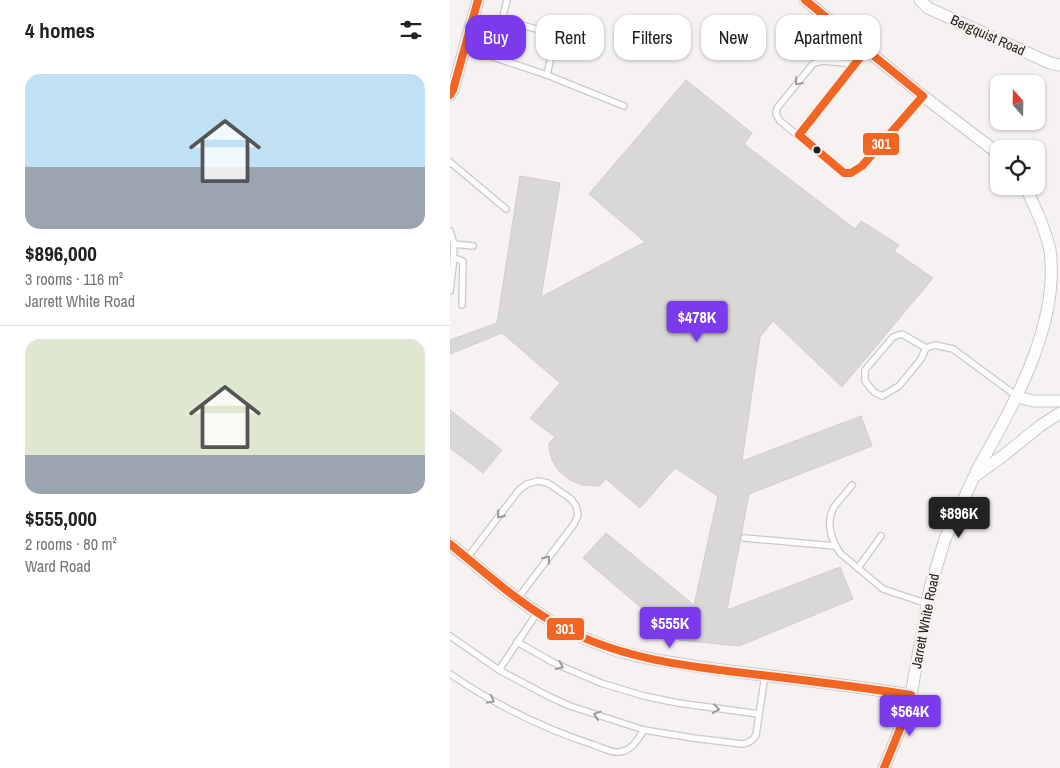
<!DOCTYPE html>
<html lang="en">
<head>
<meta charset="utf-8">
<style>
	body { margin:0; font-family:"Archivo Narrow",sans-serif; background:#f2f2f2; color:#202124; height:100vh; display:flex; flex-direction:column; font-size:19px; white-space:nowrap }
	* { box-sizing:border-box; margin:0 }
	p { font-size:16px; color:#757577 }
	.icon { flex:none; width:28px; height:28px; fill:none; stroke:currentColor; stroke-width:2; stroke-linecap:round; stroke-linejoin:round }
	.map { position:relative; flex:1; overflow:hidden }
	.side { display:flex; flex-direction:column; background:#fff; width:450px }
	.side>* { flex:none }
	.hud { position:absolute; left:15px; top:15px; width:475px; height:45px; display:flex; gap:10px }
	.needle { width:32px; rotate:340deg }
	.buttons { position:absolute; left:540px; top:75px; display:grid; gap:10px }
	.buttons a { display:grid; place-items:center; width:55px; height:55px; border-radius:10px; background:#fff; box-shadow:0 1px 4px #0004; font-size:25px }
	.price { position:absolute; translate:-50% -42px; padding:0 11px; border-radius:5px; background:#7c3aed; color:#fff; font-size:16px; line-height:32px; filter:drop-shadow(0 1px 2px #0008) }
	.price::after { content:''; position:absolute; left:50%; top:30px; width:15px; height:11px; margin-left:-8px; background:inherit; clip-path:polygon(0 0,100% 0,50% 100%) }
	.price.on { background:#222; color:#fff }
	ul { padding:0; list-style:none }
	li { display:grid; align-content:center; gap:10px; height:265px; padding:0 25px }
	li+li { border-top:1px solid #e0e0e0 }
	li span { display:grid; place-items:center; height:155px; border-radius:15px; color:#555 }
	li>.icon { margin-inline-start:auto }
	span .icon { width:90px; height:90px; fill:#fffc; stroke-width:1 }
	li b { font-size:21px }
	h2 { display:flex; justify-content:space-between; align-items:center; height:60px; padding:0 25px; font-size:21px }
	.chip { padding:0 18px; border-radius:15px; background:#fff; box-shadow:0 1px 4px #0004; font-size:18px; line-height:45px }
	.chip.on { background:#7c3aed; color:#fff }
	main { display:flex; flex:1; min-height:0 }
	.map>svg:first-child { display:block }
	.building { fill:#dad8d7; stroke:#d0cdcc }
	.lines { fill:none; stroke-linecap:round; stroke-linejoin:round }
	.service-casing { stroke:#cbc8c8; stroke-width:8 }
	.minor-casing { stroke:#cbc8c8; stroke-width:13 }
	.service { stroke:#fefdfd; stroke-width:5.5 }
	.minor { stroke:#fefdfd; stroke-width:11 }
	.bus-1-casing { stroke:#f7f1f0; stroke-width:11 }
	.bus-1 { stroke:#f26522; stroke-width:8 }
	.oneway { stroke:#9b9999 }
	.bus-dot { fill:#211f1e; stroke:#f7f1f0; stroke-width:2 }
	.labels { text-anchor:middle; dominant-baseline:central; stroke-width:5; stroke-linejoin:round; paint-order:stroke }
	.street-label { font-size:14px; fill:#211f1e; stroke:#f7f1f0 }
	.line-badge { stroke:#f7f1f0; stroke-width:2 }
	.badge-label { font-size:14px; text-anchor:middle; font-weight:bold; fill:#fff }
</style>
</head>
<body>
<main>
<section class="side">
<h2>4 homes<svg class="icon" aria-label="filters" viewBox="0 0 24 24"><path d="M4 7h16M4 17h16"/><circle cx="9" cy="7" r="2"/><circle cx="15" cy="17" r="2"/></svg></h2>
<ul>
<li><span style="background:linear-gradient(#bfe0f5 60%,#9aa5b1 0)"><svg class="icon" aria-label="home" viewBox="0 0 24 24"><path d="M3 11l9-7 9 7M6 9v11h12V9"/></svg></span><div><b>$896,000</b><p>3 rooms · 116 m²</p><p>Jarrett White Road</p></div></li>
<li><span style="background:linear-gradient(#dfe7d0 75%,#9aa5b1 0)"><svg class="icon" aria-label="home" viewBox="0 0 24 24"><path d="M3 11l9-7 9 7M6 9v11h12V9"/></svg></span><div><b>$555,000</b><p>2 rooms · 80 m²</p><p>Ward Road</p></div></li>
</ul>
</section>
<div class="map">
<svg width="610" height="768" viewBox="0 0 610 768">
	<rect width="100%" height="100%" fill="#f6f2f1"/>
	<g class="building">
		<polygon points="236,80 302,133 294,144 405,229 411,221 449,245 444,251 483,278 392,387 323,321 310,337 292,461 411,416 422,446 299,494 277,610 390,567 403,599 289,646 229,640 133,558 156,533 244,605 268,496 225,468 190,508 156,479 149,486 132,485 120,480 108,470 102,460 99,448 99,443 105,437 80,418 110,383 52,333 0,354 0,340 47,323 70,176 110,183 91,297 195,242 139,194"/>
		<polygon points="0,410 52,450 33,473 0,448"/>
	</g>
	<g class="lines">
		<defs>
			<g id="service">
				<polyline points="57,0 52,20 106,34 97,75 174,106"/>
				<polyline points="34,54 97,75"/>
				<polyline points="406,64 372,61 363,64 327,108 326,114 330,121 394,173 401,173 412,166 473,96"/>
				<polyline points="349,135 416,50"/>
				<polyline points="0,162 56,209"/>
				<polyline points="0,231 4,244 23,246"/>
				<polyline points="4,258 13,261 12,305"/>
				<polyline points="0,291 3,266 4,244"/>
				<polyline points="476,348 471,359 449,386 432,396 424,392 415,381 415,370 443,337 452,334 476,348 485,345 503,349 568,397"/>
				<path d="M 402,485 C 397,492 389,500 384,507 C 375,523 381,539 390,553 L 433,589 L 478,604"/>
				<polyline points="294,538 385,546"/>
				<polyline points="17,558 69,490 77,484 88,481 98,483 121,499 126,506 128,515 124,524 68,598"/>
				<polyline points="408,568 431,536"/>
				<path d="M 87,613 L 49,670 L 98,696 L 120,706 L 194,730 L 243,738 L 292,744 C 299,743 302,741 306,735 L 315,675"/>
				<polyline points="0,636 49,670"/>
				<polyline points="67,642 106,664 151,683 194,696 228,703 309,714"/>
				<path d="M 0,674 C 44,704 92,728 144,745 C 151,747 161,753 169,752 C 182,751 188,739 194,730"/>
			</g>
			<g id="minor">
				<polyline points="355,0 473,96 549,154"/>
				<polyline points="470,0 478,8 600,63 610,65"/>
				<polyline points="0,95 3,90 28,0"/>
				<polyline points="568,397 583,401 610,401"/>
				<path d="M 526,472 C 562,407 610,327 600,250 C 595,228 585,207 575,186"/>
				<path d="M 0,544 C 38,575 75,609 119,631 C 138,640 159,649 179,654 C 215,663 252,667 288,672 C 346,679 403,686 461,695"/>
				<polyline points="434,768 450,729 461,695 480,588 495,539 524,477 554,455 590,426 610,413"/>
			</g>
		</defs>
		<use href="#service" class="service-casing"/>
		<use href="#minor" class="minor-casing"/>
		<use href="#service" class="service"/>
		<use href="#minor" class="minor"/>
		<defs>
			<g id="bus-1">
				<polyline points="355,0 473,96 412,166 401,173 394,173 349,135 416,50"/>
				<polyline points="0,95 3,90 28,0"/>
				<path d="M 0,544 C 38,575 75,609 119,631 C 179,661 245,667 311,675 C 361,681 411,687 461,695 L 450,729 L 434,768"/>
			</g>
		</defs>
		<use href="#bus-1" class="bus-1-casing"/>
		<use href="#bus-1" class="bus-1"/>
	</g>
	<defs><path id="oneway-chevron" d="M-2-3.5L2.5 0L-2 3.5" fill="none" stroke-width="1.6" stroke-linecap="round" stroke-linejoin="round" transform="scale(1.25)"/></defs>
	<g class="oneway">
		<use href="#oneway-chevron" transform="translate(348 82) rotate(130)"/>
		<use href="#oneway-chevron" transform="translate(50 515) rotate(128)"/>
		<use href="#oneway-chevron" transform="translate(97 559) rotate(-53)"/>
		<use href="#oneway-chevron" transform="translate(110 666) rotate(25)"/>
		<use href="#oneway-chevron" transform="translate(41 700) rotate(29)"/>
		<use href="#oneway-chevron" transform="translate(266 709) rotate(8)"/>
		<use href="#oneway-chevron" transform="translate(147 715) rotate(-162)"/>
	</g>
	<circle class="bus-dot" cx="367" cy="150" r="4.5"/>
	<g class="labels">
		<g class="street-label">
			<text transform="translate(538 35) rotate(24)">Bergquist Road</text>
			<text transform="translate(475 621) rotate(-79)">Jarrett White Road</text>
		</g>
	</g>
	<g class="line-badge">
		<rect x="412" y="132" width="38" height="24" rx="5" fill="#f26522"/>
		<rect x="96" y="617" width="39" height="24" rx="5" fill="#f26522"/>
	</g>
	<g class="badge-label">
		<text x="431" y="149">301</text>
		<text x="115" y="634">301</text>
	</g>
</svg>
<div class="buttons">
<a><svg class="needle" viewBox="-14 -14 28 28"><path d="M0-13l5 13h-10z" fill="#e53935"/><path d="M0 13l5-13h-10z" fill="#757577"/></svg></a>
<a><svg class="icon" aria-label="locate" viewBox="0 0 24 24"><circle cx="12" cy="12" r="6"/><path d="M12 2v4M12 18v4M2 12h4M18 12h4"/></svg></a>
</div>
<b class="price" style="left:247px;top:343px">$478K</b>
<b class="price on" style="left:509px;top:539px">$896K</b>
<b class="price" style="left:220px;top:649px">$555K</b>
<b class="price" style="left:460px;top:737px">$564K</b>
<div class="hud">
<a class="chip on">Buy</a>
<a class="chip">Rent</a>
<a class="chip">Filters</a>
<a class="chip">New</a>
<a class="chip">Apartment</a>
</div>
</div>
</main>
</body>
</html>
